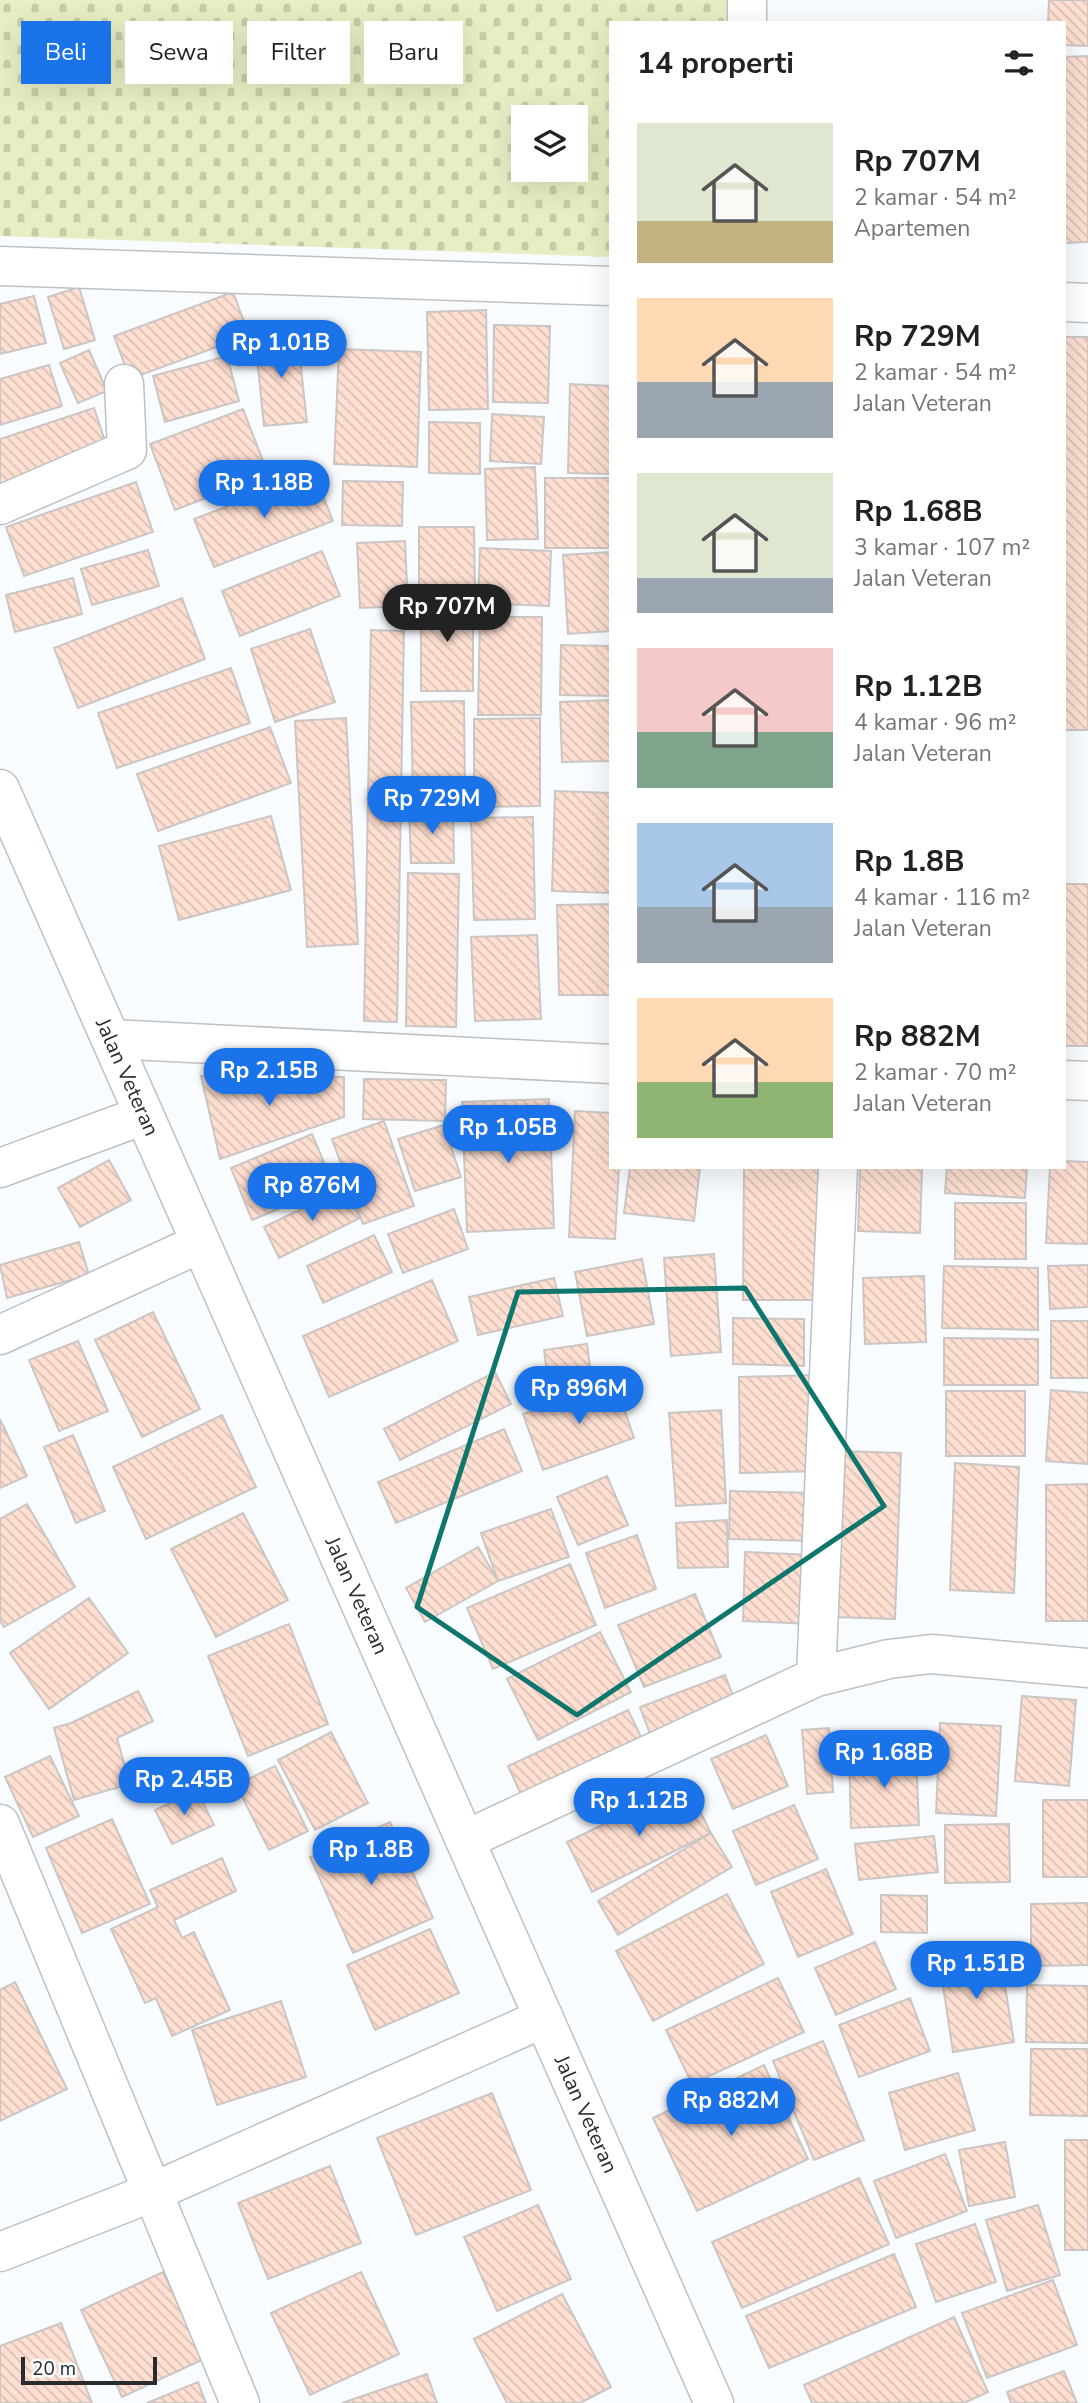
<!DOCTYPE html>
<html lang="id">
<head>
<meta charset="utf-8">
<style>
	body { margin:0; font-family:"Nunito Sans",sans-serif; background:#f6f6f6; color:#222; height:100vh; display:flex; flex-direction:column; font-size:26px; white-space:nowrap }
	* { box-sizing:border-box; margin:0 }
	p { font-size:23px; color:#767676 }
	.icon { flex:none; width:38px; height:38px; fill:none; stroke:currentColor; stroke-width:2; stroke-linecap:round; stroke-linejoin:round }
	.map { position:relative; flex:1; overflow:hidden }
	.sheet { position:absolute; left:609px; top:21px; width:457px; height:1148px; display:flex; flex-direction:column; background:#fff; border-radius:0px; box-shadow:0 7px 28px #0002 }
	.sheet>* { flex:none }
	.guide { position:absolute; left:21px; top:21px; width:483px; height:63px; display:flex; gap:14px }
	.tools { position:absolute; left:511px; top:105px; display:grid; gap:14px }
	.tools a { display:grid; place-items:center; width:77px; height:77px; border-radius:0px; background:#fff; box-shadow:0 7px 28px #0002; font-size:35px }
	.scale { position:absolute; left:21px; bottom:18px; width:136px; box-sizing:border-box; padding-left:7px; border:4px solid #2a2b2c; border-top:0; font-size:19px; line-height:24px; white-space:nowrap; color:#2a2b2c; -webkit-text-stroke:5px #f9fcff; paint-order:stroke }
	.price { position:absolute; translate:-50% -60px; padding:0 16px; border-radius:24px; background:#1a73e8; color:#fff; font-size:23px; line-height:46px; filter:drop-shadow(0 2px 4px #0008) }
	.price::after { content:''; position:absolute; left:50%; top:42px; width:21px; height:16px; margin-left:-10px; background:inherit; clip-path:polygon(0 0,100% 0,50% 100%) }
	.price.current { background:#222; color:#fff }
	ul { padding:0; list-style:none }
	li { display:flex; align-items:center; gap:21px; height:175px; padding:0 28px }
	li span { display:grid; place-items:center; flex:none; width:196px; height:140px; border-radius:0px; color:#555 }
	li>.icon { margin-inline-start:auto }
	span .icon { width:84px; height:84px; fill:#fffc; stroke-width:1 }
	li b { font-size:30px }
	h2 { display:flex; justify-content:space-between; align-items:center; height:84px; padding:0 28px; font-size:30px }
	.chip { padding:0 24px; border-radius:0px; background:#fff; box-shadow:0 7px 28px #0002; font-size:24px; line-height:63px }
	.chip.current { background:#1a73e8; color:#fff }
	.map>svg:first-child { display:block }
	.cemetery { fill:url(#cemetery-stones); fill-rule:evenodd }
	.building { fill:url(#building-back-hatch); stroke:#cbc6c4; stroke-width:2 }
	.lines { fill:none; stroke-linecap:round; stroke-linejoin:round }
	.minor-casing { stroke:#bdc1c4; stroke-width:41 }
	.major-casing { stroke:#bdc1c4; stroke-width:41 }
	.minor { stroke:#fff; stroke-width:38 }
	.major { stroke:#fff; stroke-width:38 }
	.marked { fill:none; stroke:#0f766e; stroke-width:5; stroke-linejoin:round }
	.labels { text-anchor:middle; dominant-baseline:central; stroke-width:7; stroke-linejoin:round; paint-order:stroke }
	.street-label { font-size:21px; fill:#2a2b2c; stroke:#f9fcff }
</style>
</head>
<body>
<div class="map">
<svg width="1088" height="2403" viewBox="0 0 1088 2403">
	<defs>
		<pattern id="cemetery-stones" width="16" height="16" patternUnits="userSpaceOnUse" patternTransform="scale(1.75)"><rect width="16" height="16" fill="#e8eec3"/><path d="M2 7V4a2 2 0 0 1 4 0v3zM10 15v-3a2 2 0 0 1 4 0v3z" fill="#c7cca8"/></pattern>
		<pattern id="building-back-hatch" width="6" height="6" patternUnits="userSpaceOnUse" patternTransform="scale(1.75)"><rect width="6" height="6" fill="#fedfd2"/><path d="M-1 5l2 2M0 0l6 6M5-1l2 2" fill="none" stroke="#dac0b4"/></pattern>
	</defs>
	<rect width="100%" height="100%" fill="#f9fcff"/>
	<path class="cemetery" d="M 0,0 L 728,0 L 728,23 L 611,23 L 611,257 L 0,236 ZM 523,117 L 576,117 L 576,170 L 523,170 Z"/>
	<g class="building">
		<polygon points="1049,0 1088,0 1088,46 1064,45 1064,23 1048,23"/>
		<polygon points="1088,56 1088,242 1064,243 1064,57"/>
		<polygon points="79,287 95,340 64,349 48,297"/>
		<polygon points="233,292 249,335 130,379 114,336"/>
		<polygon points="34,296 46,343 0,354 0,304"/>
		<polygon points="486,310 488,409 429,410 427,312"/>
		<polygon points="494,325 550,326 548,403 493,402"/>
		<polygon points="297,333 307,422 264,426 255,337"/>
		<rect x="1064" y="337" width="24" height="393"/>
		<polygon points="339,349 421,352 417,467 334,464"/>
		<polygon points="89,350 107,391 78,403 60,363"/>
		<polygon points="227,356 239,401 165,422 153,376"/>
		<polygon points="49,365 62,406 0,425 0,379"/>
		<polygon points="570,384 611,386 611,474 568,473"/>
		<polygon points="94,408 108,450 0,486 0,439"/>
		<polygon points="243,409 268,474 175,510 150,444"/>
		<polygon points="492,414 544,417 541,464 490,461"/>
		<polygon points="429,422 480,423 480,474 429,473"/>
		<polygon points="535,467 538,539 487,540 485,469"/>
		<polygon points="314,473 333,521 214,567 194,519"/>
		<rect x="545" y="478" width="66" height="70"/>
		<polygon points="343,481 403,482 402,526 342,525"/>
		<polygon points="136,482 153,532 24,576 6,527"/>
		<polygon points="419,527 474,527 475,588 419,588"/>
		<polygon points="405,541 408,606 360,608 357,543"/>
		<polygon points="480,548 551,551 549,606 478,603"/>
		<polygon points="148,550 159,586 92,605 81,569"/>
		<polygon points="322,551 340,596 240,636 222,591"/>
		<polygon points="611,552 611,631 568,634 563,555"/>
		<polygon points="73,578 82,614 15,632 6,595"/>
		<polygon points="182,598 205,659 78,708 54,648"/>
		<rect x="421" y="598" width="52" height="93"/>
		<polygon points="480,617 542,617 541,715 478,715"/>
		<polygon points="310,629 335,702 275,722 251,649"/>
		<polygon points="371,630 404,631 397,1022 364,1021"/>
		<polygon points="561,645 611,646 611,696 560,695"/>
		<polygon points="231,668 250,723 117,768 98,713"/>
		<polygon points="611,700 611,761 562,762 560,702"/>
		<polygon points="464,701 465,797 413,798 411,702"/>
		<polygon points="346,718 358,944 307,947 295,721"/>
		<polygon points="540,718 540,806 474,807 474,719"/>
		<polygon points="270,727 291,783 158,831 137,774"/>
		<polygon points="555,791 611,793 611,893 552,891"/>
		<polygon points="453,808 454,863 411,863 409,809"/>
		<polygon points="271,816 291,890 179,920 159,846"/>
		<polygon points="533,817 535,919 474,920 471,818"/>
		<polygon points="408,873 459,874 456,1027 406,1026"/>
		<rect x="1064" y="884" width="24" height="162"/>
		<polygon points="611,904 611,995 559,995 557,905"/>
		<polygon points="537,935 541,1019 475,1021 471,937"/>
		<polygon points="201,1076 344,1077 344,1117 220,1159"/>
		<polygon points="364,1079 446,1080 445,1121 363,1119"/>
		<polygon points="549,1099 554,1228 467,1232 462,1102"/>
		<polygon points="575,1111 611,1113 611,1167 619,1167 615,1239 569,1237"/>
		<polygon points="384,1121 414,1206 363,1224 332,1139"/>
		<polygon points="444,1125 461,1177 415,1191 398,1139"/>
		<polygon points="312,1134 334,1186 252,1220 231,1168"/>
		<polygon points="109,1160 131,1200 80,1227 58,1188"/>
		<polygon points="1064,1161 1088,1162 1088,1244 1046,1243 1050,1167 1064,1167"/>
		<polygon points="630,1167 700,1167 694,1221 624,1213"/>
		<polygon points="744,1167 827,1167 826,1300 743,1300"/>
		<polygon points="860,1167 922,1167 920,1233 858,1231"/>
		<polygon points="947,1167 1027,1167 1025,1198 945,1193"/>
		<polygon points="345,1188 360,1218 279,1258 264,1227"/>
		<rect x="955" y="1203" width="71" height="56"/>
		<polygon points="454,1209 468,1249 403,1273 388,1234"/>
		<polygon points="374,1235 392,1272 323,1303 307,1266"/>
		<polygon points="79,1242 89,1275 7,1298 0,1265"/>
		<polygon points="714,1254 721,1352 671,1356 664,1258"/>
		<polygon points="642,1259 654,1324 587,1336 575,1272"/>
		<polygon points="1088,1265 1088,1307 1050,1309 1048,1266"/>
		<polygon points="944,1266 1038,1268 1038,1330 942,1328"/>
		<polygon points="924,1276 926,1342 865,1344 863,1278"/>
		<polygon points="554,1278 563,1316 478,1335 469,1297"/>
		<polygon points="432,1280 458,1341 329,1397 303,1336"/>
		<polygon points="153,1312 200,1409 142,1437 95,1340"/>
		<polygon points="733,1318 804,1319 804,1366 733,1364"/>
		<rect x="1051" y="1321" width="37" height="57"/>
		<polygon points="944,1338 1038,1339 1038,1385 944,1385"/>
		<polygon points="78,1341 108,1411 59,1431 29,1360"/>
		<polygon points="587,1344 592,1381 549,1387 544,1350"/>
		<polygon points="495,1372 511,1404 400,1460 384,1429"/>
		<polygon points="817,1375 818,1471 740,1473 739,1377"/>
		<polygon points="615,1382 634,1438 543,1470 523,1414"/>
		<polygon points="1051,1390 1088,1393 1088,1464 1046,1461"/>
		<rect x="946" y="1391" width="79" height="65"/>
		<polygon points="721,1410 726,1503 676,1506 669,1413"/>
		<polygon points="222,1415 256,1487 146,1539 113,1467"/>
		<polygon points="0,1419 27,1476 0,1488"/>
		<polygon points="504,1429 522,1471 396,1523 378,1482"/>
		<polygon points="73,1435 105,1511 76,1523 44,1447"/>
		<polygon points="840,1451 901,1453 895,1619 833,1617"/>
		<polygon points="955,1463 1019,1467 1014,1593 950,1590"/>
		<polygon points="607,1476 628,1525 578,1545 557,1497"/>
		<polygon points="1088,1484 1088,1621 1046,1621 1046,1485"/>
		<polygon points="730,1491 817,1493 815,1541 729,1539"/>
		<polygon points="27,1504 75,1587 4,1627 0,1621 0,1519"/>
		<polygon points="551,1509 569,1557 498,1581 481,1533"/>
		<polygon points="243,1513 288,1600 216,1637 171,1549"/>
		<polygon points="727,1520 728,1567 678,1568 676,1523"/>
		<polygon points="637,1535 656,1589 605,1608 586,1553"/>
		<polygon points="478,1547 498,1581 425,1622 406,1588"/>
		<polygon points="745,1552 814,1555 811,1624 743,1621"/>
		<polygon points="570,1564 596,1625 493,1669 467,1608"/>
		<polygon points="695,1594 721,1657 644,1687 618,1625"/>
		<polygon points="89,1598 128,1653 49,1709 10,1653"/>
		<polygon points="289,1624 328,1724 248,1756 208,1656"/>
		<polygon points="600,1632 631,1692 538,1740 507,1679"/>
		<polygon points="725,1675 738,1709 653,1742 640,1707"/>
		<polygon points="138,1691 153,1721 117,1738 130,1784 74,1800 54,1728 71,1723"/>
		<polygon points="1022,1696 1076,1700 1069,1786 1015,1781"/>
		<polygon points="628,1710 645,1745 524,1801 508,1766"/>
		<polygon points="940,1723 1001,1726 996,1816 936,1813"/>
		<polygon points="829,1728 833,1792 807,1794 802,1730"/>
		<polygon points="331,1732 368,1803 315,1830 278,1760"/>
		<polygon points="766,1735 788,1786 733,1809 711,1759"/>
		<polygon points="916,1753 919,1825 851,1828 849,1755"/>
		<polygon points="50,1756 79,1816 33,1837 5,1777"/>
		<polygon points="275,1766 308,1831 269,1850 236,1785"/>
		<polygon points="686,1784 711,1833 592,1892 567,1842"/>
		<polygon points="197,1791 214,1825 172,1844 155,1810"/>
		<rect x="1043" y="1800" width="45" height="77"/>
		<polygon points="794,1805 818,1859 756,1885 733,1831"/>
		<polygon points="112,1819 150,1904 82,1933 46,1848"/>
		<polygon points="390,1822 433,1918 353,1953 310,1857"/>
		<polygon points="1009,1824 1010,1882 945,1883 945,1825"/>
		<polygon points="711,1833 732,1867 618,1935 598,1901"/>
		<polygon points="934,1836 938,1872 859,1880 855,1844"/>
		<polygon points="222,1858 236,1891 174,1920 182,1938 194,1932 230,2010 172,2036 156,1998 145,2003 111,1929 158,1907 150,1890"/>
		<polygon points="826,1869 853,1934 798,1957 771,1892"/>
		<polygon points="727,1894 764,1964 653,2021 616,1951"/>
		<polygon points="881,1895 927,1896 927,1933 881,1932"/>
		<polygon points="1088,1903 1088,1965 1031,1966 1031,1904"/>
		<polygon points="430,1929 459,1993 375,2030 347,1965"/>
		<polygon points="875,1942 896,1989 836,2015 815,1968"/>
		<polygon points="999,1949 1014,2042 953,2052 939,1959"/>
		<polygon points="778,1978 804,2032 692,2084 666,2030"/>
		<polygon points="15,1982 67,2089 0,2121 0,1990"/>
		<polygon points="1027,1985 1088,1986 1088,2043 1026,2042"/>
		<polygon points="910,1998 930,2051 859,2077 839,2025"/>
		<polygon points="281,2001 306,2077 217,2105 192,2030"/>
		<polygon points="823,2041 864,2140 814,2160 773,2061"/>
		<polygon points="1031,2049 1088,2049 1088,2116 1030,2115"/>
		<polygon points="764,2065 808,2159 697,2211 653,2118"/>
		<polygon points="958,2073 975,2130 905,2150 889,2093"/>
		<polygon points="492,2093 531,2190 416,2235 377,2138"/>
		<rect x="1065" y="2140" width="23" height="110"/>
		<polygon points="1005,2142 1015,2197 969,2206 959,2150"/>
		<polygon points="945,2154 967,2211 896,2238 874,2181"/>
		<polygon points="330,2166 361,2243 268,2279 238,2203"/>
		<polygon points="859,2178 889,2244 742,2308 712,2242"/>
		<polygon points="538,2205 571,2279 497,2311 464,2237"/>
		<polygon points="1038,2205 1060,2275 1007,2291 986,2220"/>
		<polygon points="975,2224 996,2282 936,2302 916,2244"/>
		<polygon points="894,2254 916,2307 769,2368 746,2316"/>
		<polygon points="163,2272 204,2359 122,2397 81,2310"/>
		<polygon points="361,2272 399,2354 310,2395 271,2313"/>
		<polygon points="1053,2280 1077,2345 987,2378 962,2313"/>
		<polygon points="562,2294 611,2387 580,2403 507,2403 474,2339"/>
		<polygon points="954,2317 988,2392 964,2403 812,2403 804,2385"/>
		<polygon points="61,2323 92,2403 0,2403 0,2346"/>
		<polygon points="1064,2371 1077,2403 1011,2403 1007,2392"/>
		<polygon points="427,2374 437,2403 342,2403"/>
		<polygon points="198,2382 206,2403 147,2403"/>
	</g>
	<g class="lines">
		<defs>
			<g id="minor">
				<polyline points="747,0 747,23"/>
				<polyline points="0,266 611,286"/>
				<polyline points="1064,302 1088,303"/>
				<polyline points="0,505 127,450 124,384"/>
				<polyline points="111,1039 611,1064"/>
				<polyline points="1064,1080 1088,1081"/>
				<polyline points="0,1168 144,1115"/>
				<polyline points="0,1335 201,1243"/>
				<polyline points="816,1677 838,1167"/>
				<polyline points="0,1824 240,2403"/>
				<polyline points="465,1840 816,1677 889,1659 931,1654 1088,1668"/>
				<polyline points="0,2252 153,2192 544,2018"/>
			</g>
			<g id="major">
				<path id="s1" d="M 0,789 L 714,2403"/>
			</g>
		</defs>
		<use href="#minor" class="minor-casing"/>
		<use href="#major" class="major-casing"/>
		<use href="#minor" class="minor"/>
		<use href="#major" class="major"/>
	</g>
	<path class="marked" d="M 745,1288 L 884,1506 L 577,1715 L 417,1607 L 518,1292 Z"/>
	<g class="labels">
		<g class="street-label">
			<text stroke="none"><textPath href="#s1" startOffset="315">Jalan Veteran</textPath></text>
			<text stroke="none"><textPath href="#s1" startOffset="882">Jalan Veteran</textPath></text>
			<text stroke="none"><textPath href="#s1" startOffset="1449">Jalan Veteran</textPath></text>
		</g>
	</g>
</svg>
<div class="tools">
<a><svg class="icon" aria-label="layers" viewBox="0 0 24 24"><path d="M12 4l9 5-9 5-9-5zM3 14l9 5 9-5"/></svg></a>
</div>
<div class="scale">20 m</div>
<b class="price" style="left:281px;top:380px">Rp 1.01B</b>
<b class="price" style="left:264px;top:520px">Rp 1.18B</b>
<b class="price current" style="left:447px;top:644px">Rp 707M</b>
<b class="price" style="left:432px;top:836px">Rp 729M</b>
<b class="price" style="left:269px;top:1108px">Rp 2.15B</b>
<b class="price" style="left:508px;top:1165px">Rp 1.05B</b>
<b class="price" style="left:312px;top:1223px">Rp 876M</b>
<b class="price" style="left:579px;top:1426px">Rp 896M</b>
<b class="price" style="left:884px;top:1790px">Rp 1.68B</b>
<b class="price" style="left:184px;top:1817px">Rp 2.45B</b>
<b class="price" style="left:639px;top:1838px">Rp 1.12B</b>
<b class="price" style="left:371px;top:1887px">Rp 1.8B</b>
<b class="price" style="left:976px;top:2001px">Rp 1.51B</b>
<b class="price" style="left:731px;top:2138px">Rp 882M</b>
<div class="guide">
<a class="chip current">Beli</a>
<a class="chip">Sewa</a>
<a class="chip">Filter</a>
<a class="chip">Baru</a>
</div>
<section class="sheet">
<h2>14 properti<svg class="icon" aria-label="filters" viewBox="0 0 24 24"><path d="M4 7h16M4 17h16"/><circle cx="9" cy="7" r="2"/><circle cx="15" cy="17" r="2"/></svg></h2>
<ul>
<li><span style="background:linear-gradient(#dfe7d0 70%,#c2b280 0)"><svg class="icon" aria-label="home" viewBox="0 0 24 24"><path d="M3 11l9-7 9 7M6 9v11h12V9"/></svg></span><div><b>Rp 707M</b><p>2 kamar · 54 m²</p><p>Apartemen</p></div></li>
<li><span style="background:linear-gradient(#ffd9b3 60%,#9aa5b1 0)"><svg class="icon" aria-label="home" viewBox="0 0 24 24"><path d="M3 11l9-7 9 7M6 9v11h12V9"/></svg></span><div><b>Rp 729M</b><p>2 kamar · 54 m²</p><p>Jalan Veteran</p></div></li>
<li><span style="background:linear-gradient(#dfe7d0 75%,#9aa5b1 0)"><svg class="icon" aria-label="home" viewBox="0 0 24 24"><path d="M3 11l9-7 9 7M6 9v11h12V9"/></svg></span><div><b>Rp 1.68B</b><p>3 kamar · 107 m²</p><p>Jalan Veteran</p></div></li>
<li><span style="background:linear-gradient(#f6c9c9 60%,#7fa58c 0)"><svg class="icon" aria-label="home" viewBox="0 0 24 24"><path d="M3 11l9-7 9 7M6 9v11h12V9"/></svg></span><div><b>Rp 1.12B</b><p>4 kamar · 96 m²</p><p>Jalan Veteran</p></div></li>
<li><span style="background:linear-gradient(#a9c7e8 60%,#9aa5b1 0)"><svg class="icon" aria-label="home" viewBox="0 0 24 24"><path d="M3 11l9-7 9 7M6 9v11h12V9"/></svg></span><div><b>Rp 1.8B</b><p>4 kamar · 116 m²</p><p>Jalan Veteran</p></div></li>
<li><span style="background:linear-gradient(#ffd9b3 60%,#8fb573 0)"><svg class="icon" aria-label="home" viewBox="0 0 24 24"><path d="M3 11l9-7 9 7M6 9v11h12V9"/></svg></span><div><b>Rp 882M</b><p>2 kamar · 70 m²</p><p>Jalan Veteran</p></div></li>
</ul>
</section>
</div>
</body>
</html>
